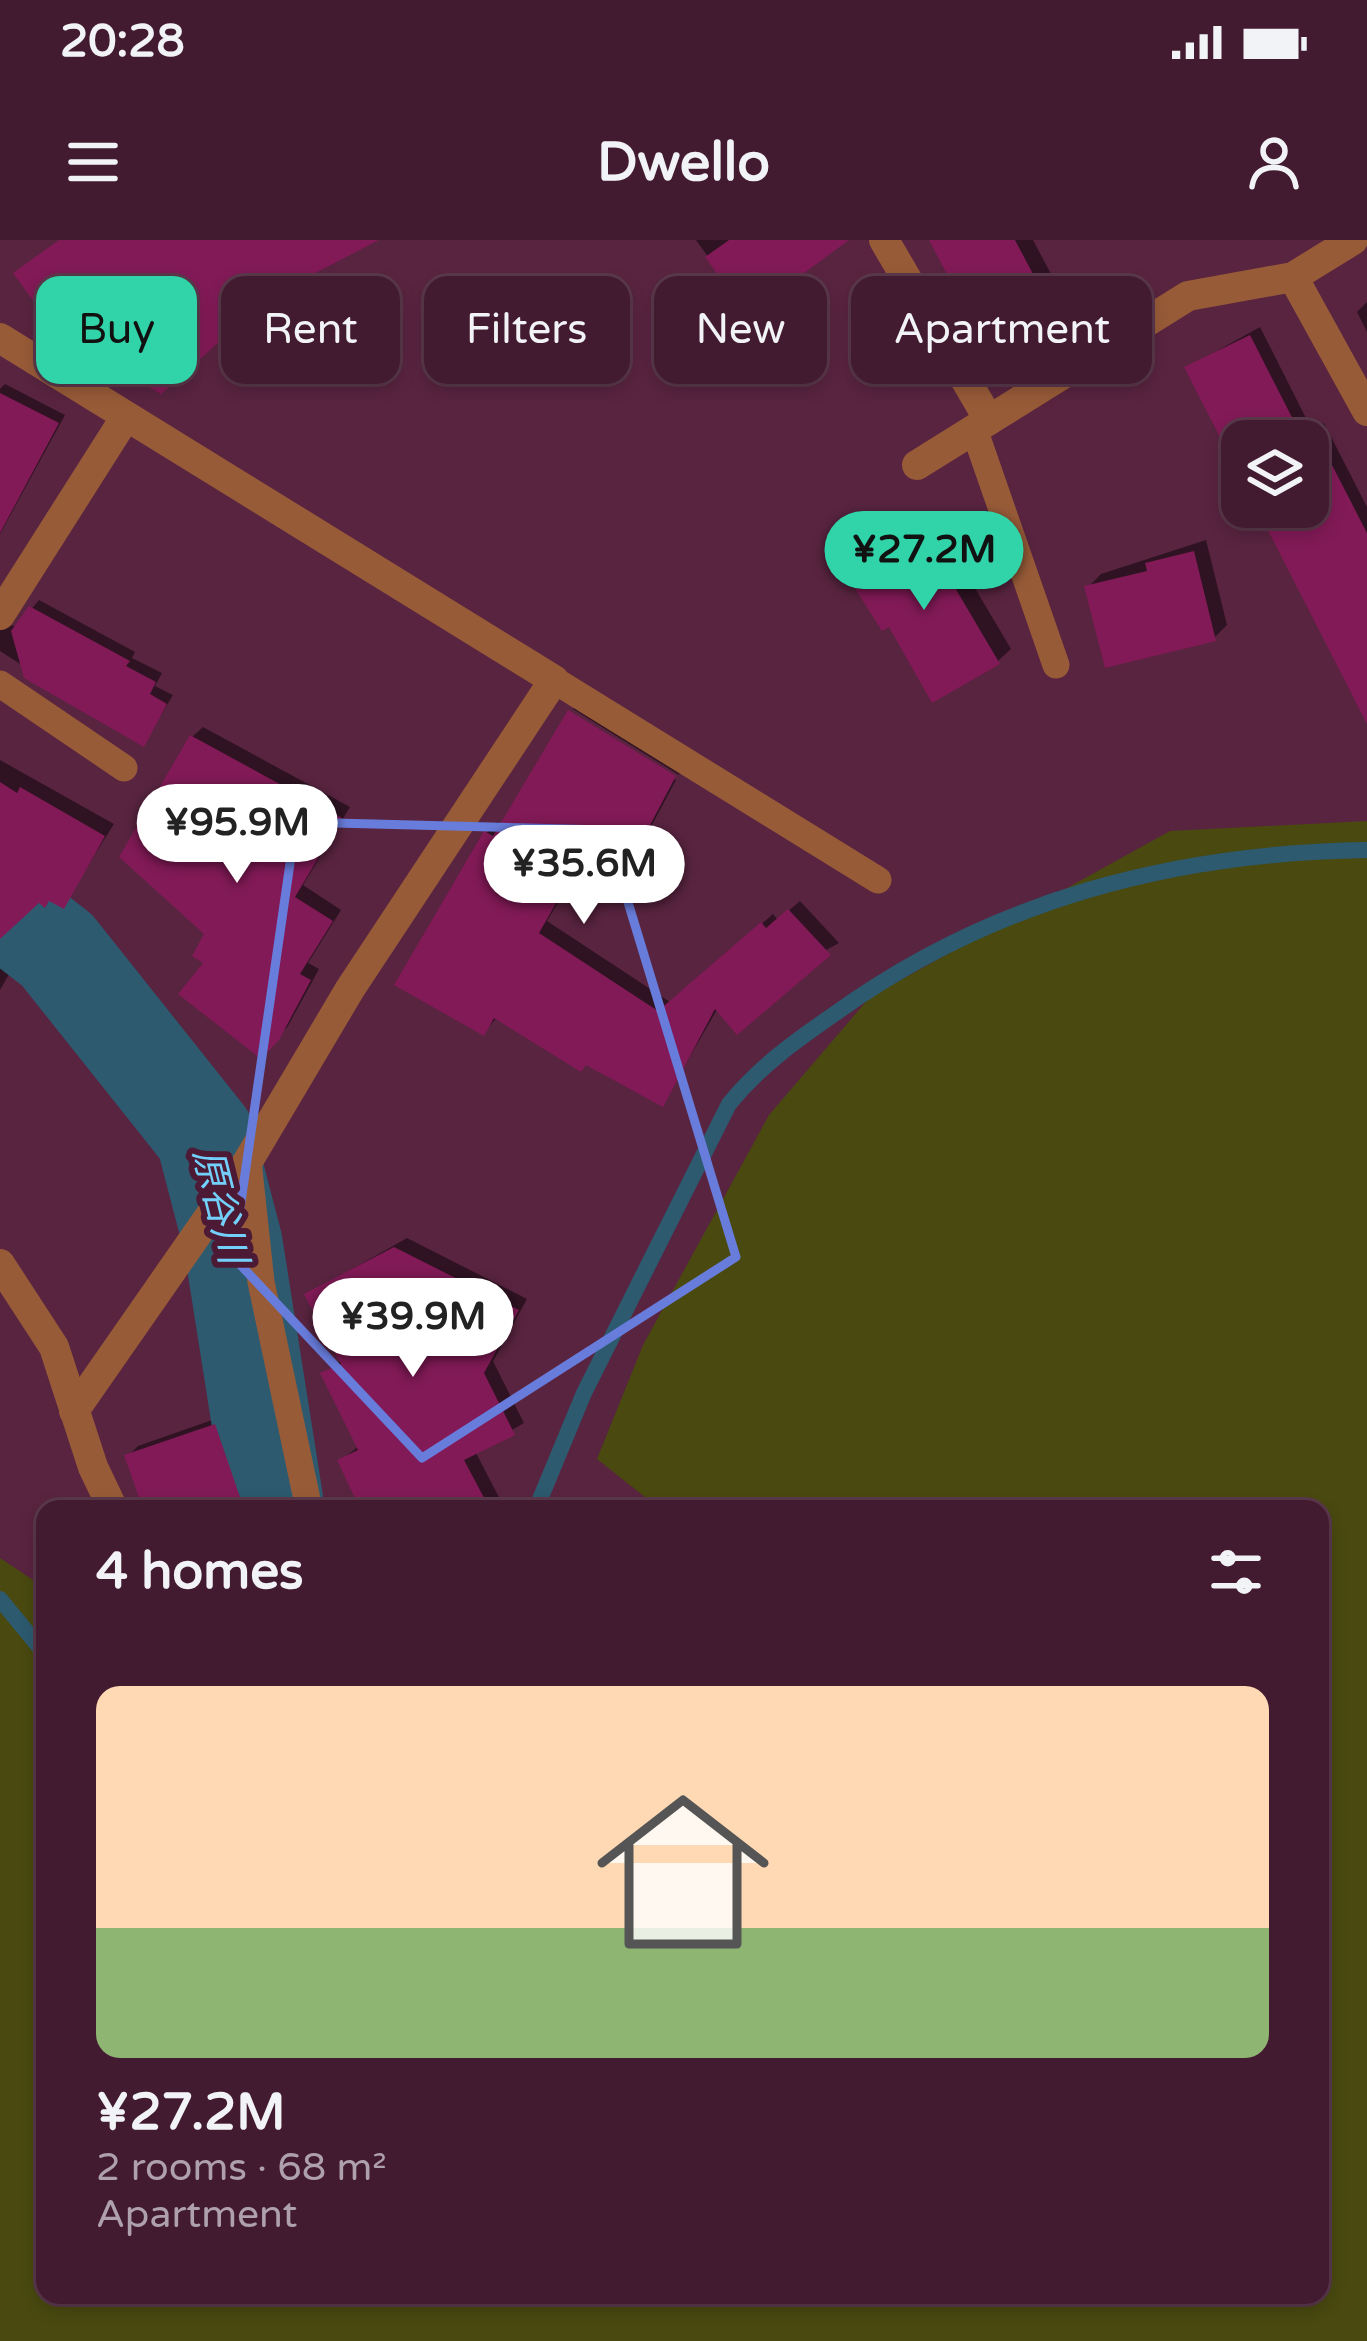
<!DOCTYPE html>
<html lang="en">
<head>
<meta charset="utf-8">
<style>
	body { margin:0; font-family:"Varela Round","Noto Sans JP",sans-serif; background:#4d283c; color:#f1f3f6; height:100vh; display:flex; flex-direction:column; font-size:45px; white-space:nowrap }
	* { box-sizing:border-box; margin:0 }
	p { font-size:39px; color:#afa1ab }
	.icon { flex:none; width:66px; height:66px; fill:none; stroke:currentColor; stroke-width:2; stroke-linecap:round; stroke-linejoin:round }
	.map { position:relative; flex:1; overflow:hidden }
	.panel { position:absolute; left:36px; top:1260px; width:1293px; height:804px; display:flex; flex-direction:column; background:#431b30; border-radius:24px; box-shadow:0 6px 18px #0003,0 0 0 3px #5b394c }
	.panel>* { flex:none }
	.top-card { position:absolute; left:36px; top:36px; width:1296px; height:108px; display:flex; gap:24px }
	.tools { position:absolute; left:1221px; top:180px; display:grid; gap:24px }
	.tools a { display:grid; place-items:center; width:108px; height:108px; border-radius:24px; background:#431b30; box-shadow:0 6px 18px #0003,0 0 0 3px #5b394c; font-size:60px }
	.price { position:absolute; translate:-50% -102px; padding:0 27px; border-radius:42px; background:#fff; color:#222; font-size:39px; line-height:78px; filter:drop-shadow(0 3px 6px #0008) }
	.price::after { content:''; position:absolute; left:50%; top:72px; width:36px; height:27px; margin-left:-18px; background:inherit; clip-path:polygon(0 0,100% 0,50% 100%) }
	.price.active { background:#31d4a9; color:#111 }
	ul { padding:0; list-style:none }
	li { display:grid; align-content:center; gap:24px; height:636px; padding:0 60px }
	li+li { border-top:3px solid #5b394c }
	li span { display:grid; place-items:center; height:372px; border-radius:24px; color:#555 }
	li>.icon { margin-inline-start:auto }
	span .icon { width:216px; height:216px; fill:#fffc; stroke-width:1 }
	li b { font-size:51px }
	h2 { display:flex; justify-content:space-between; align-items:center; height:144px; padding:0 60px; font-size:51px }
	.pill { padding:0 42px; border-radius:24px; background:#431b30; box-shadow:0 6px 18px #0003,0 0 0 3px #5b394c; font-size:42px; line-height:108px }
	.pill.active { background:#31d4a9; color:#111 }
	.status { display:flex; justify-content:space-between; align-items:center; height:84px; padding:0 60px; background:#431b30; direction:ltr }
	.status svg { height:33px; fill:currentColor }
	header { display:flex; justify-content:space-between; align-items:center; height:156px; padding:0 60px; background:#431b30; font-size:54px; font-weight:700 }
	.map>svg:first-child { display:block }
	.green { fill:#494910 }
	.shadow { fill:#0007 }
	.lines { fill:none; stroke-linecap:round; stroke-linejoin:round }
	.stream { stroke:#2d5a6f; stroke-width:16 }
	.river { stroke:#2d5a6f; stroke-width:99 }
	.building { fill:#821a57 }
	.lane { stroke:#985b38; stroke-width:27 }
	.street { stroke:#985b38; stroke-width:30 }
	.marked { fill:none; stroke:#687cdb; stroke-width:9; stroke-linejoin:round }
	.labels { text-anchor:middle; dominant-baseline:central; stroke-width:12; stroke-linejoin:round; paint-order:stroke }
	.water-label { font-size:39px; font-style:italic; fill:#72d0fb; stroke:#4d1a35 }
</style>
</head>
<body>
<div class="status"><b>20:28</b><svg viewBox="0 0 49 12"><path d="M0 12V9h3v3zM5 12V6h3v6zM10 12V3h3v9zM15 12V0h3v12zM26 1h20v11H26zM47 4h2v5h-2z"/></svg></div>
<header><svg class="icon" aria-label="menu" viewBox="0 0 24 24"><path d="M4 6h16M4 12h16M4 18h16"/></svg>Dwello<svg class="icon" aria-label="person" viewBox="0 0 24 24"><circle cx="12" cy="8" r="4"/><path d="M4 21q1-7 8-7t8 7"/></svg></header>
<div class="map">
<svg width="1367" height="2101" viewBox="0 0 1367 2101">
	<rect width="100%" height="100%" fill="#592440"/>
	<polygon class="green" points="1367,581 1367,2101 0,2101 0,1318 45,1348 45,2055 1320,2055 1320,1269 660,1269 597,1219 643,1105 769,875 870,757 1170,591"/>
	<g class="shadow">
		<polygon points="696,0 843,0 747,71"/>
		<polygon points="931,0 1033,0 1060,51 1048,63"/>
		<polygon points="1367,62 1367,92 1357,72"/>
		<polygon points="1260,87 1312,190 1324,183 1367,267 1367,439 1259,267 1308,267 1308,201 1242,201 1242,233 1188,127"/>
		<polygon points="5,144 65,175 0,294 0,149"/>
		<polygon points="919,281 928,294 946,282 974,325 966,333 1011,409 998,421 890,383 848,332"/>
		<polygon points="1206,300 1227,385 1214,398 1088,347 1101,334"/>
		<polygon points="39,360 135,412 132,418 162,433 155,446 173,455 144,503 0,411 0,385 17,386"/>
		<polygon points="580,461 684,525 679,535 573,469"/>
		<polygon points="569,474 676,540 630,626 620,636 586,615 547,681 670,762 773,674 778,680 800,661 839,703 718,768 663,863 497,777 484,793 398,744 487,592 497,582 502,585"/>
		<polygon points="203,487 350,567 303,645 341,670 308,723 319,729 288,786 261,815 208,722 192,497"/>
		<polygon points="0,520 114,584 63,665 39,659 22,675 34,690 0,750"/>
		<polygon points="407,998 527,1059 493,1121 524,1183 475,1211 503,1265 499,1269 364,1269 341,1220 359,1206 324,1134 342,1120 308,1054"/>
		<polygon points="215,1179 260,1269 147,1269 128,1216 138,1206"/>
	</g>
	<g class="lines">
		<g class="stream">
			<path d="M 536,1269 L 584,1153 L 729,864 C 759,827 794,802 833,775 C 992,660 1172,613 1367,610"/>
			<polyline points="0,1359 45,1414"/>
		</g>
		<polyline class="river" points="0,666 57,710 205,896 233,1003 275,1269"/>
	</g>
	<g class="building">
		<polygon points="59,0 379,0 269,57 161,154 94,115 87,129 79,124 13,33"/>
		<polygon points="729,0 849,0 747,75 705,17"/>
		<polygon points="929,0 1015,0 1050,66 982,101"/>
		<polygon points="1250,95 1302,197 1314,190 1367,293 1367,484 1256,267 1308,267 1308,201 1242,201 1242,240 1184,127"/>
		<polygon points="0,153 59,183 0,293"/>
		<polygon points="905,292 914,305 932,293 963,340 954,346 1000,424 932,463 889,387 882,391 844,331"/>
		<polygon points="1194,311 1216,401 1105,428 1084,346 1147,331 1145,323"/>
		<polygon points="29,366 130,421 126,426 156,442 150,454 167,464 144,507 24,438 11,391"/>
		<polygon points="568,470 676,536 621,640 583,616 539,693 658,771 761,682 766,688 788,669 831,715 737,795 715,769 663,867 586,825 581,832 494,778 484,796 394,745 484,591 493,596"/>
		<polygon points="190,495 342,578 295,657 333,681 300,734 311,740 279,800 261,819 178,754 203,723 192,716 204,694 119,617"/>
		<polygon points="0,542 17,553 20,547 105,596 64,669 49,661 45,668 39,663 0,699"/>
		<polygon points="394,1007 519,1070 484,1133 515,1195 464,1220 490,1269 360,1269 337,1220 358,1210 320,1133 341,1124 304,1054"/>
		<polygon points="215,1184 244,1269 143,1269 124,1215"/>
	</g>
	<g class="lines">
		<g class="lane">
			<polyline points="974,189 1056,425"/>
			<polyline points="554,440 878,640"/>
			<polyline points="0,444 124,528"/>
			<polyline points="248,921 261,1042 309,1269"/>
		</g>
		<g class="street">
			<polyline points="884,0 989,180"/>
			<polyline points="1293,37 1367,171"/>
			<polyline points="0,98 554,440 350,749 248,921 74,1171"/>
			<polyline points="917,225 1188,56 1293,37 1353,0"/>
			<polyline points="0,375 125,178"/>
			<polyline points="0,1024 54,1107 93,1227 113,1269"/>
		</g>
	</g>
	<path class="marked" d="M 296,582 L 606,590 L 736,1017 L 422,1218 L 233,1017 Z"/>
	<g class="labels">
		<g class="water-label">
			<text transform="translate(220 966) rotate(76)">原谷川</text>
		</g>
	</g>
</svg>
<div class="tools">
<a><svg class="icon" aria-label="layers" viewBox="0 0 24 24"><path d="M12 4l9 5-9 5-9-5zM3 14l9 5 9-5"/></svg></a>
</div>
<b class="price active" style="left:924px;top:373px">¥27.2M</b>
<b class="price" style="left:237px;top:646px">¥95.9M</b>
<b class="price" style="left:584px;top:687px">¥35.6M</b>
<b class="price" style="left:413px;top:1140px">¥39.9M</b>
<div class="top-card">
<a class="pill active">Buy</a>
<a class="pill">Rent</a>
<a class="pill">Filters</a>
<a class="pill">New</a>
<a class="pill">Apartment</a>
</div>
<section class="panel">
<h2>4 homes<svg class="icon" aria-label="filters" viewBox="0 0 24 24"><path d="M4 7h16M4 17h16"/><circle cx="9" cy="7" r="2"/><circle cx="15" cy="17" r="2"/></svg></h2>
<ul>
<li><span style="background:linear-gradient(#ffd9b3 65%,#8fb573 0)"><svg class="icon" aria-label="home" viewBox="0 0 24 24"><path d="M3 11l9-7 9 7M6 9v11h12V9"/></svg></span><div><b>¥27.2M</b><p>2 rooms · 68 m²</p><p>Apartment</p></div></li>
</ul>
</section>
</div>
</body>
</html>
